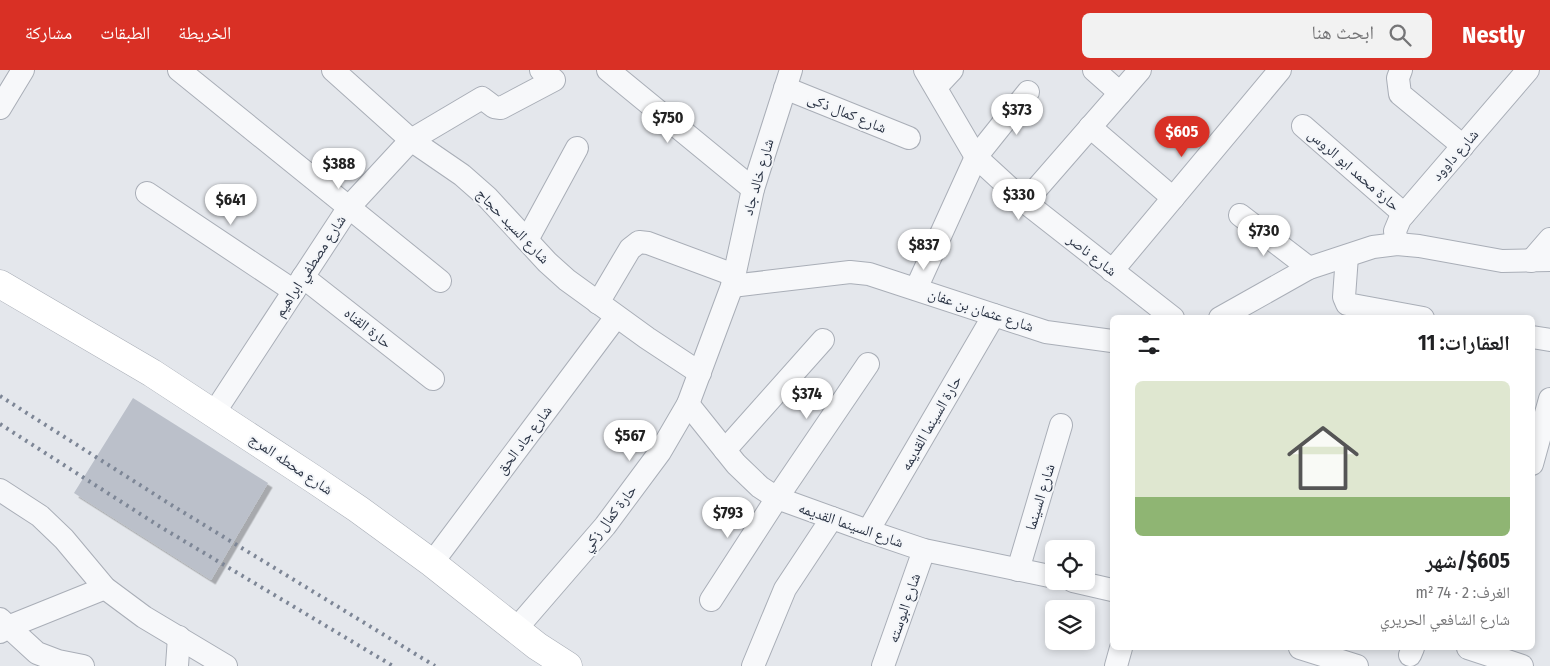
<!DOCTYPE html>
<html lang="ar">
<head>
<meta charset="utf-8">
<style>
	body { margin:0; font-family:"Fira Sans Condensed","Noto Naskh Arabic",sans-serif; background:#f2f2f2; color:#202124; direction:rtl; height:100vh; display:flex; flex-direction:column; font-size:19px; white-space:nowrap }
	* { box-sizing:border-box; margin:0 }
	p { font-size:16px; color:#757577 }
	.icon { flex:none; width:28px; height:28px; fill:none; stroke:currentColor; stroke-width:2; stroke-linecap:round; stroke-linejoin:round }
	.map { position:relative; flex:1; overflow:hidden; direction:ltr }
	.drawer { position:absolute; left:1110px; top:245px; width:425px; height:335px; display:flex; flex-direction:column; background:#fff; border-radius:8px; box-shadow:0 2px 8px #0003; direction:rtl }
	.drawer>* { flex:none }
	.controls { position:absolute; left:1045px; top:470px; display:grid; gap:10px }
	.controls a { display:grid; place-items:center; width:50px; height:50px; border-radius:8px; background:#fff; box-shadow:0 2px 8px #0003; font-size:25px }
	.price { position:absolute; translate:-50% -42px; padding:0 11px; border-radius:18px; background:#fff; color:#222; font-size:16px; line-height:32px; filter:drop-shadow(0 1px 2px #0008) }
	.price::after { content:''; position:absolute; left:50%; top:30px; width:15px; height:11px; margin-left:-8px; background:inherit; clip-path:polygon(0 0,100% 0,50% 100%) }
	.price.active { background:#d93025; color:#fff }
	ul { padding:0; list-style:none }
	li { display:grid; align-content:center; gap:10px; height:265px; padding:0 25px }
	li+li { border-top:1px solid #e0e0e0 }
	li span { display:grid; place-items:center; height:155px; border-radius:8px; color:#555 }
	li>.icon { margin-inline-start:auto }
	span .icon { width:90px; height:90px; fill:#fffc; stroke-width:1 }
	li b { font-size:21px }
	h2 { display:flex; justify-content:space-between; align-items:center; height:60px; padding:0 25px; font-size:21px }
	header { display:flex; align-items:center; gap:30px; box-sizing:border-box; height:70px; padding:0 25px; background:#d93025; color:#fff }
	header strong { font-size:24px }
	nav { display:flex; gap:28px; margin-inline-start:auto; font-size:18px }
	.search { width:350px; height:45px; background:#f2f2f2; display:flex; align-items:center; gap:12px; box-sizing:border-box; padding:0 18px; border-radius:8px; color:#757577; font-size:19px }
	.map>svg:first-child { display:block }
	.building { fill:#bbc0ca; filter:url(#shadow) }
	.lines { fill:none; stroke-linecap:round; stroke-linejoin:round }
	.street-casing { stroke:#a9aeb7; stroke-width:24 }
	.secondary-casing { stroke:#a9aeb7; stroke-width:29 }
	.street { stroke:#f7f8fa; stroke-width:22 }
	.secondary { stroke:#fff; stroke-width:28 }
	.rail { stroke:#7d8696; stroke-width:4; stroke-dasharray:2.5 5; stroke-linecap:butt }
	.labels { text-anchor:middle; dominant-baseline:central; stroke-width:4; stroke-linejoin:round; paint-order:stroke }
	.street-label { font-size:15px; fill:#2b3445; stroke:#f4f6f9 }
</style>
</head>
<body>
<header>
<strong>Nestly</strong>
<div class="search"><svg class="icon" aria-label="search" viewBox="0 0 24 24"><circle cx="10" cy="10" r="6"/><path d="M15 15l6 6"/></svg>ابحث هنا</div>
<nav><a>الخريطة</a><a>الطبقات</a><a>مشاركة</a></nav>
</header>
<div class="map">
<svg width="1550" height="596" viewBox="0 0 1550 596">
	<defs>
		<filter id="shadow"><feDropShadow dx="4.5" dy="4.5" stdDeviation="0" flood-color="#0004"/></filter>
	</defs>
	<rect width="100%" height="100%" fill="#e4e7ec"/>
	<polygon class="building" points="133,328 268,413 211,510 74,423"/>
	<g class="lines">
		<defs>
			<g id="street">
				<polyline points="179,0 440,211"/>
				<polyline points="333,0 411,70 462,105 487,127 547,192 567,210 647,268 700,303"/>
				<polyline points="608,0 753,119"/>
				<polyline points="925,0 976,87 1025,132 1173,248"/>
				<polyline points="1094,0 1120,23"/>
				<polyline points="1401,0 1398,8 1400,24 1463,76"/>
				<polyline points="936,17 952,0"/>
				<polyline points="785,18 909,68"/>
				<polyline points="0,38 23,0"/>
				<polyline points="1303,56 1404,144"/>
				<polyline points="1090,57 1173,128"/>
				<polyline points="147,123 294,221"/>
				<polyline points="1025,132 1140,0"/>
				<polyline points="1240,145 1309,198"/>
				<polyline points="527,170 577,78"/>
				<polyline points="1397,174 1395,161 1400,149 1528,0"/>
				<polyline points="1347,186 1344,227 1347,234 1423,248"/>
				<polyline points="1531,191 1550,169"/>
				<polyline points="1112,201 1280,0"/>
				<polyline points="303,207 433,309"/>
				<polyline points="732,216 850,202 869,204 1046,262 1112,271"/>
				<polyline points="916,219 976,87 1028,22"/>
				<polyline points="598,233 630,179 639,172 648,173 734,205"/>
				<polyline points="1220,248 1309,198 1373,177 1397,174 1419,176 1502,191 1550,190"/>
				<polyline points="1532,267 1550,270"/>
				<polyline points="688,334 736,394 760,417 777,428 868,461 924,480 1054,507"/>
				<polyline points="214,343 349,137 411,70 482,28 494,37 501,38 554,10 541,0"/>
				<polyline points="725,380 823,270"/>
				<polyline points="1532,394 1550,329"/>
				<polyline points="0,420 40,446 64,469 105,518 144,547 226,596"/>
				<polyline points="868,461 994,245"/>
				<polyline points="432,493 616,247"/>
				<polyline points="1018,500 1061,355"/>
				<polyline points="1073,511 1112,520"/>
				<polyline points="711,530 777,428 868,294"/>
				<polyline points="0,549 37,583 58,591 83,596"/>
				<polyline points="516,559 605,456 660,382 688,334 732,216 753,119 791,0"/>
				<polyline points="0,562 8,557 105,518"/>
				<polyline points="1300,578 1357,596"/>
				<polyline points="1468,578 1522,596"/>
				<polyline points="1410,585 1413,578"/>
				<polyline points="177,596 179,567"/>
				<polyline points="753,596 785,519 832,448"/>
				<polyline points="883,596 924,480"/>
				<polyline points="1116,596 1121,578"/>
			</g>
			<polyline id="secondary" points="0,214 152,303 315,410 358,439 432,493 537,576 568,596"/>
		</defs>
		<use href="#street" class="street-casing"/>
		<use href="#secondary" class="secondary-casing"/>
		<use href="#street" class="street"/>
		<use href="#secondary" class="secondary"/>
		<g class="rail">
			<polyline points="0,326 173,436 435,596"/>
			<polyline points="0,354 159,456 393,596"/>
		</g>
	</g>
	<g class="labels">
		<g class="street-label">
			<text transform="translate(847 43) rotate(22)">شارع كمال ذكى</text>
			<text transform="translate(1455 85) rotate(-49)">شارع داوود</text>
			<text transform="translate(1354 100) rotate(41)">حارة محمد ابو الروس</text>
			<text transform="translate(758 107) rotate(-74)">شارع خالد جاد</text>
			<text transform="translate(513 156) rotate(46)">شارع السيد حجاج</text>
			<text transform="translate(1092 185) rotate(38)">شارع ناصر</text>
			<text transform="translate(310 196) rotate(-57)">شارع مصطفي ابراهيم</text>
			<text transform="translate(981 240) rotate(18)">شارع عثمان بن عفان</text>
			<text transform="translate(368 258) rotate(38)">حارة القناه</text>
			<text transform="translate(931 353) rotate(-60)">حارة السينما القديمه</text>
			<text transform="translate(524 370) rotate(-53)">شارع جاد الحق</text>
			<text transform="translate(291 394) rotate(34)">شارع محطه المرج</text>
			<text transform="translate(1040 427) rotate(-73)">شارع السينما</text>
			<text transform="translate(609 448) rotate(-52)">حارة كمال زكي</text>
			<text transform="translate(851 455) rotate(19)">شارع السينما القديمه</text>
			<text transform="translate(904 538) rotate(-71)">شارع البوسته</text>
		</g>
	</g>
</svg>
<div class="controls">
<a><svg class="icon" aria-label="locate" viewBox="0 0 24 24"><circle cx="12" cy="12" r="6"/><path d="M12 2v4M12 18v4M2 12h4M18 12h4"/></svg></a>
<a><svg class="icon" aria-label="layers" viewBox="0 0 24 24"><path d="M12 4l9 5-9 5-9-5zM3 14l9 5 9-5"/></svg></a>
</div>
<b class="price" style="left:1017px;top:66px">$373</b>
<b class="price" style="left:668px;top:74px">$750</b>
<b class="price active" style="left:1182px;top:88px">$605</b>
<b class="price" style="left:339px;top:120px">$388</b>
<b class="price" style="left:1019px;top:151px">$330</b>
<b class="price" style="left:231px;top:156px">$641</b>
<b class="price" style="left:1264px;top:187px">$730</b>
<b class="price" style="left:924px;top:201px">$837</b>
<b class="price" style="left:807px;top:350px">$374</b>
<b class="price" style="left:630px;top:392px">$567</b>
<b class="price" style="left:728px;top:469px">$793</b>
<section class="drawer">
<h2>العقارات: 11<svg class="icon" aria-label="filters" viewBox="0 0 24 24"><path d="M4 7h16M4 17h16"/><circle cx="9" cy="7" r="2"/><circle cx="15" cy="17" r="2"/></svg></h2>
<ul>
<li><span style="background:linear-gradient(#dfe7d0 75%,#8fb573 0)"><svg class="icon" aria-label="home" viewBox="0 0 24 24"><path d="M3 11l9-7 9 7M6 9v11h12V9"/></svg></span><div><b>$605/شهر</b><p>الغرف: 2 · 74 m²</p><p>شارع الشافعي الحريري</p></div></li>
</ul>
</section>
</div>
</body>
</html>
